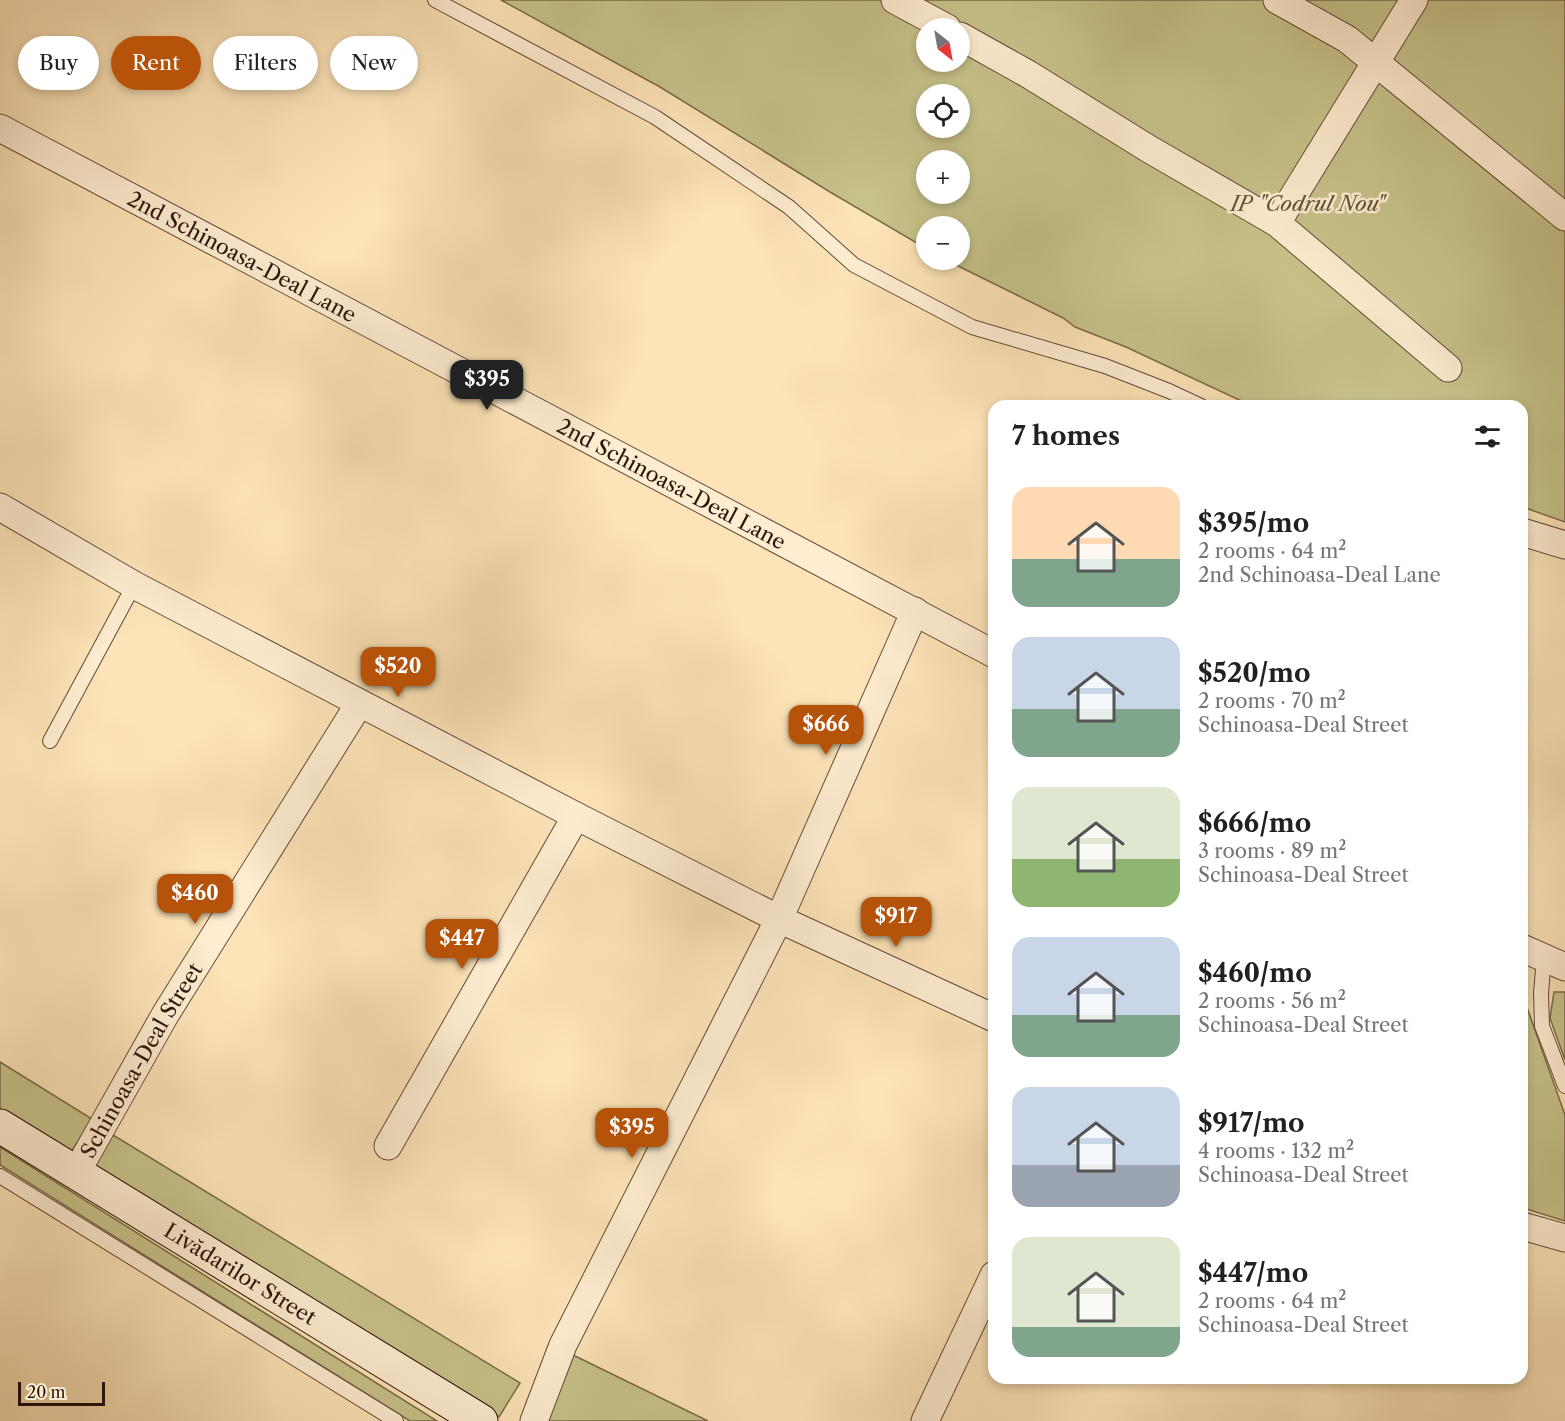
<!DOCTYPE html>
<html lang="en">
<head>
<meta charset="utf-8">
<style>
	body { margin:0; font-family:"Libre Caslon Text",serif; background:#f2f2f2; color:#202124; height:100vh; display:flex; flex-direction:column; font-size:22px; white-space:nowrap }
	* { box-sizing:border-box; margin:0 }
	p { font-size:20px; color:#757577 }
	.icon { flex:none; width:33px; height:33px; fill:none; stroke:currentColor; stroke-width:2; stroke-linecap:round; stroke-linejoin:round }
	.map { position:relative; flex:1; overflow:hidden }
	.sheet { position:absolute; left:988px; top:400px; width:540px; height:984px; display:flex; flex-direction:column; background:#fff; border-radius:18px; box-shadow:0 3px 9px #0003 }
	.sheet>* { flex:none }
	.guide { position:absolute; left:18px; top:36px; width:570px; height:54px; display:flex; gap:12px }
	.needle { width:39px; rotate:149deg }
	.controls { position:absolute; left:916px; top:18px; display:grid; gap:12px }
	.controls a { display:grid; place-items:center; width:54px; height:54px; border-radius:50%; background:#fff; box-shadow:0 3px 9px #0003; font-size:30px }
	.scale { position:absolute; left:18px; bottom:15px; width:87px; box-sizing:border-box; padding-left:6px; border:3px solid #2e160c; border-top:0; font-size:16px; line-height:21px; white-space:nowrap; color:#2e160c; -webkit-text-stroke:4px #feedd1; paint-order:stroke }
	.price { position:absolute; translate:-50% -51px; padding:0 14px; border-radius:12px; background:#b45309; color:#fff; font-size:20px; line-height:39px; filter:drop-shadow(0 2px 3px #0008) }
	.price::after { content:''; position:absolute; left:50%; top:36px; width:18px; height:14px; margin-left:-9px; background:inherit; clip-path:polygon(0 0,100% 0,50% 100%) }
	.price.active { background:#222; color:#fff }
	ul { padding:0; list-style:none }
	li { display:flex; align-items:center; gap:18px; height:150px; padding:0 24px }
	li span { display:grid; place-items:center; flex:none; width:168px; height:120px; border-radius:18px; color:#555 }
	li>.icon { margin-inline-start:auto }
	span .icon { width:72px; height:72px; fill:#fffc; stroke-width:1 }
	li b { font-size:26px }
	h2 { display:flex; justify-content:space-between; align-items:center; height:72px; padding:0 24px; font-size:26px }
	.chip { padding:0 21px; border-radius:27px; background:#fff; box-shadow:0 3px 9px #0003; font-size:21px; line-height:54px }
	.chip.active { background:#b45309; color:#fff }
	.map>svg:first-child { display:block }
	.green { fill:#c7c28a; stroke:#7a6c4b; stroke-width:1.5; fill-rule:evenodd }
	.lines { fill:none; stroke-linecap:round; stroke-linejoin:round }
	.lane-casing { stroke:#624a37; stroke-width:16 }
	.street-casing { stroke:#624a37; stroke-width:29 }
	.secondary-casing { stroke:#2e160c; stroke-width:35 }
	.lane { stroke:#feedd1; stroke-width:14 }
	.street { stroke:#feedd1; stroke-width:27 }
	.secondary { stroke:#feedd1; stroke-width:33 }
	.labels { text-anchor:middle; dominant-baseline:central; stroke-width:5; stroke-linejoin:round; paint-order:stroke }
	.park-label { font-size:21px; font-style:italic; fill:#645238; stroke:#feedd1 }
	.street-label { font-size:21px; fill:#2e160c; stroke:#feedd1 }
</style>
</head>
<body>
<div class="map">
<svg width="1565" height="1421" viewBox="0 0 1565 1421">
	<rect width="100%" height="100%" fill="#fde4b8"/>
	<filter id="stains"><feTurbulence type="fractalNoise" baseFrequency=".00333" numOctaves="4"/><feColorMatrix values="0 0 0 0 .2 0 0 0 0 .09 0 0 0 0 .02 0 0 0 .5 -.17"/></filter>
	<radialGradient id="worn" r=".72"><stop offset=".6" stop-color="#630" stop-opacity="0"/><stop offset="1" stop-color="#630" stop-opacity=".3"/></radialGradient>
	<g class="green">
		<path d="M 501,0 L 1565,0 L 1565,522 L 1523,507 L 1522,406 L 1252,406 L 1126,347 L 1075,327 L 1063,318 L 946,260 L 960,260 L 960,226 L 927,226 L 927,249 L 830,192 L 660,87 ZM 927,28 L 960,28 L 960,62 L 927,62 ZM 927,94 L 960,94 L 960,128 L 927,128 ZM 927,160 L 960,160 L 960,194 L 927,194 Z"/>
		<polygon points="1554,992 1565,992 1565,1060 1550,1018"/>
		<polygon points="1523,996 1565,1115 1565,1221 1523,1208"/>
		<polygon points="0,1062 92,1119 70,1154 0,1110"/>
		<polygon points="113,1135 520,1383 499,1417 92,1169"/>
		<polygon points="0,1147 437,1421 410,1421 0,1165"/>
		<polygon points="571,1354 708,1421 547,1421"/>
	</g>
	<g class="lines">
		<defs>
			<g id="lane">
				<polyline points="435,0 655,117 789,207 854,265 972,327 1105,366 1169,391 1201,406"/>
				<polyline points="50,741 134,585"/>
				<polyline points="1544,958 1541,993 1542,1026 1565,1086"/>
				<polyline points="0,1176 396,1421"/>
			</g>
			<g id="street">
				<polyline points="895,0 947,28"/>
				<polyline points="1277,0 1347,39 1565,217"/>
				<polyline points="960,36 1028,74 1149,149 1277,223 1448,368"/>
				<path id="s1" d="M 0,128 L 994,654"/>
				<polyline points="1277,223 1414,0"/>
				<polyline points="0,507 134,585 576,816 779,919 994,1018"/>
				<polyline points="1522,532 1565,545"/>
				<polyline points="1522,948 1565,967"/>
				<polyline points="388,1146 576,816"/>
				<path id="s2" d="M 76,1173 L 165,1015 L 359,704"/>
				<polyline points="1522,1226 1565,1238"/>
				<polyline points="534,1421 563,1345 779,919 915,611"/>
				<polyline points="925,1421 994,1275"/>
			</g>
			<g id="secondary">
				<path id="s3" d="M 0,1126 L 481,1421"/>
			</g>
		</defs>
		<use href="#lane" class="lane-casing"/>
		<use href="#street" class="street-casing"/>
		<use href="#secondary" class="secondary-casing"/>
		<use href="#lane" class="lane"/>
		<use href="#street" class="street"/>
		<use href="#secondary" class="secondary"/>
	</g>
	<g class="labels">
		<g class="park-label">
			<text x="1307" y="203">IP "Codrul Nou"</text>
		</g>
		<g class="street-label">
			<text stroke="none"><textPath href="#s1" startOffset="274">2nd Schinoasa-Deal Lane</textPath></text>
			<text stroke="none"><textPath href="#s1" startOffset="760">2nd Schinoasa-Deal Lane</textPath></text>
			<text stroke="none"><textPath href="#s2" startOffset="130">Schinoasa-Deal Street</textPath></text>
			<text stroke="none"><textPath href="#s3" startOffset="282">Livădarilor Street</textPath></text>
		</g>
	</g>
	<rect width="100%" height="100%" filter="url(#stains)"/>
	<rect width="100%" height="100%" fill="url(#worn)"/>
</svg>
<div class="controls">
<a><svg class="needle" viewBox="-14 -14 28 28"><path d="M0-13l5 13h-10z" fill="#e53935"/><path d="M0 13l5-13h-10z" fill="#757577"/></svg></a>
<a><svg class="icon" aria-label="locate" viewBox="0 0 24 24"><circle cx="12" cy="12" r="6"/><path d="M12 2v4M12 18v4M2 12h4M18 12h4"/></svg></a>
<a>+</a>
<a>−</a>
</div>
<div class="scale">20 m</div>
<b class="price active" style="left:487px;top:411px">$395</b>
<b class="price" style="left:398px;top:698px">$520</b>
<b class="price" style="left:826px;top:756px">$666</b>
<b class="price" style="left:195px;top:925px">$460</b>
<b class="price" style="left:896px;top:948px">$917</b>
<b class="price" style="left:462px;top:970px">$447</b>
<b class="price" style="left:632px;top:1159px">$395</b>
<div class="guide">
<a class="chip">Buy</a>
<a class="chip active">Rent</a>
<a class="chip">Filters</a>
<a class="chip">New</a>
</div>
<section class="sheet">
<h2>7 homes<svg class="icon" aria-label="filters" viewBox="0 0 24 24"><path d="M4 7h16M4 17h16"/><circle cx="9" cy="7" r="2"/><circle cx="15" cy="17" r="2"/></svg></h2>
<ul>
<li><span style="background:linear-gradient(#ffd9b3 60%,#7fa58c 0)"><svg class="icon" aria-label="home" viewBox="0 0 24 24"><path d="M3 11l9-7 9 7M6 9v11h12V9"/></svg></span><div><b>$395/mo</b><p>2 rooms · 64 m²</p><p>2nd Schinoasa-Deal Lane</p></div></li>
<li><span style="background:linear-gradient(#c9d6e8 60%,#7fa58c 0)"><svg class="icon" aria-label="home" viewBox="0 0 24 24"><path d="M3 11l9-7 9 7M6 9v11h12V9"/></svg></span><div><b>$520/mo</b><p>2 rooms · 70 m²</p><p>Schinoasa-Deal Street</p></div></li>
<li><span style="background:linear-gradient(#dfe7d0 60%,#8fb573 0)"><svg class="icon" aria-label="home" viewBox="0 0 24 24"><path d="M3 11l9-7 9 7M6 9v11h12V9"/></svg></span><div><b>$666/mo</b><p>3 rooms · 89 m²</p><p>Schinoasa-Deal Street</p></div></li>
<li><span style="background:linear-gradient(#c9d6e8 65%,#7fa58c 0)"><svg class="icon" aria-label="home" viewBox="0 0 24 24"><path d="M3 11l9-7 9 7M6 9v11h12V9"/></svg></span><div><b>$460/mo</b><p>2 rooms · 56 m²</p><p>Schinoasa-Deal Street</p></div></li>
<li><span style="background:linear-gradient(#c9d6e8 65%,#9aa5b1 0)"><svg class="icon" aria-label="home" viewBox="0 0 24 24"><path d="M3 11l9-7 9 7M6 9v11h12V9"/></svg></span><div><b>$917/mo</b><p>4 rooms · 132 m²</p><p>Schinoasa-Deal Street</p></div></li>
<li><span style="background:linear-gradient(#dfe7d0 75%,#7fa58c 0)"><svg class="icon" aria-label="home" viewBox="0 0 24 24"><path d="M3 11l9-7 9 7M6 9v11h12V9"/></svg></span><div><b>$447/mo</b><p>2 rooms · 64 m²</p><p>Schinoasa-Deal Street</p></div></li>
</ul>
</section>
</div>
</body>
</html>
